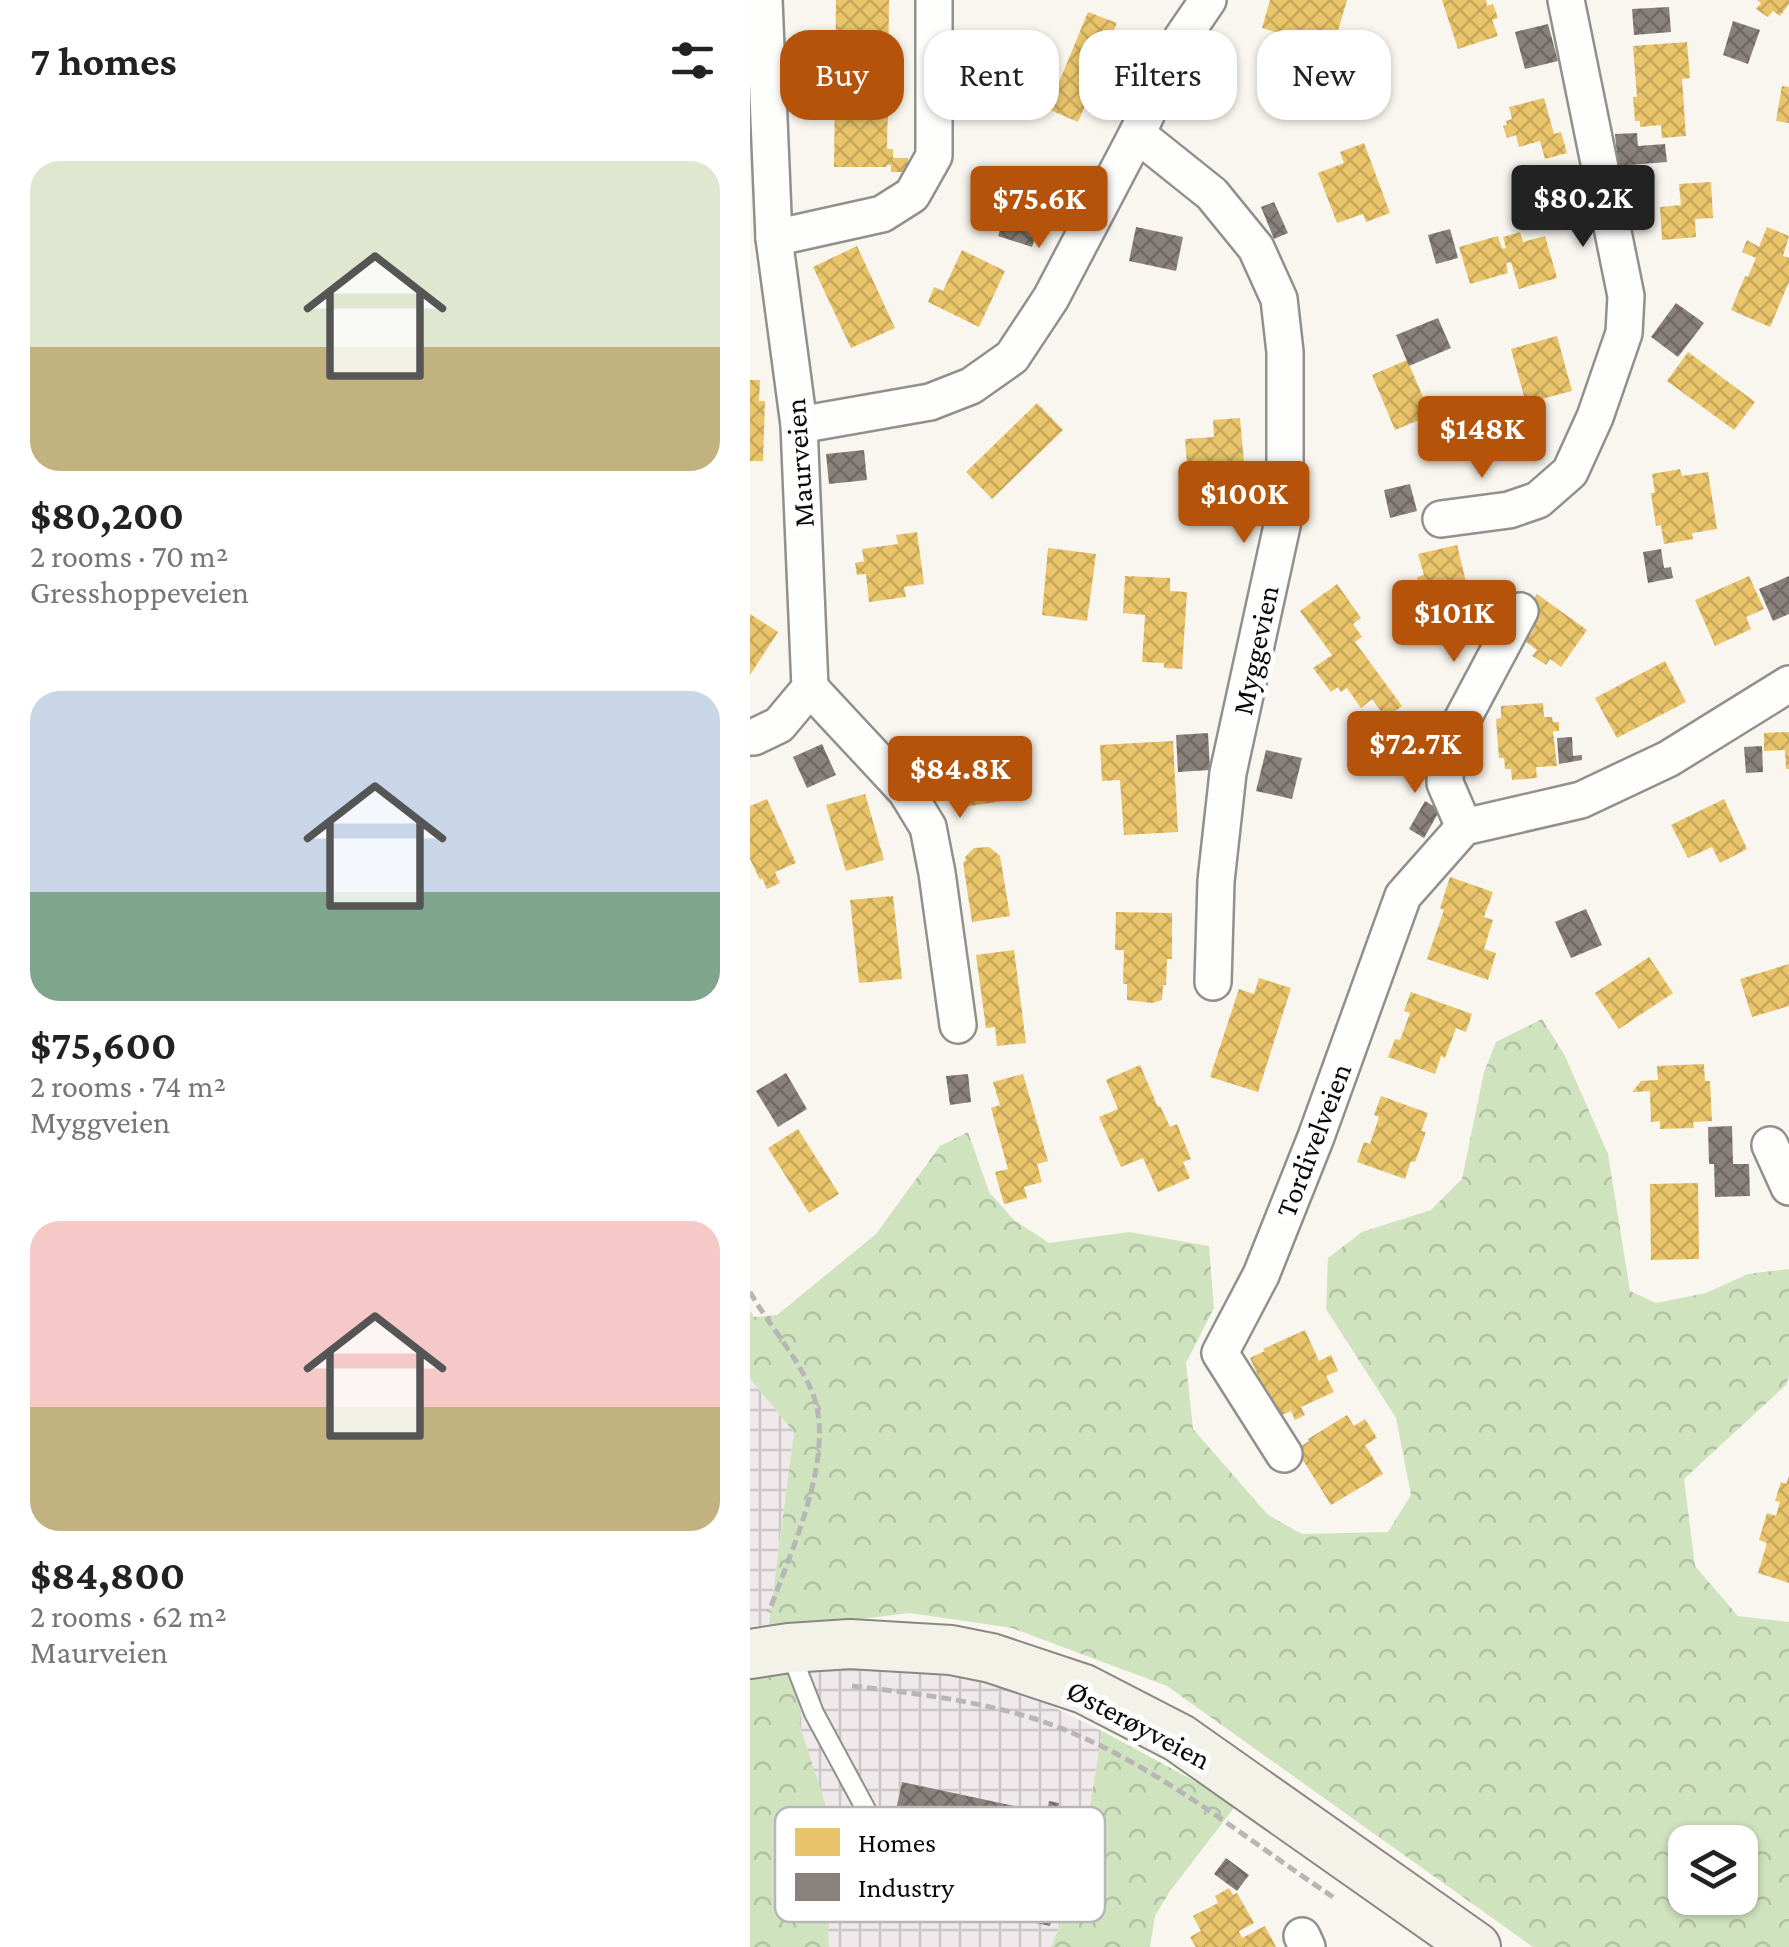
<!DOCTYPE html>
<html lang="en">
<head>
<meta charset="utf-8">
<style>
	body { margin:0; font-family:"Crimson Pro",serif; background:#f2f2f2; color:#222; height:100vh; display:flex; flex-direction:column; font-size:38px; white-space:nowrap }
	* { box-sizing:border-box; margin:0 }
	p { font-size:32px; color:#767676 }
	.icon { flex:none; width:55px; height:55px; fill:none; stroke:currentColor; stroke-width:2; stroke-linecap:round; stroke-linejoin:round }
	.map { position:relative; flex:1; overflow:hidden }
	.details { display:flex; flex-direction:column; background:#fff; width:750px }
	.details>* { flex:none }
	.guide { position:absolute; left:30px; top:30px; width:858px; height:90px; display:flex; gap:20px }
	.controls { position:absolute; left:918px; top:1825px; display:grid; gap:20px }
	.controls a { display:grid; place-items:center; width:90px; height:90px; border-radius:20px; background:#fff; box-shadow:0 2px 8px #0004; font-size:50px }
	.price { position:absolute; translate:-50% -85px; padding:0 22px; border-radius:10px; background:#b45309; color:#fff; font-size:32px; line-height:65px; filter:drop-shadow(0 2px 5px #0008) }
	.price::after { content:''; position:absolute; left:50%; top:60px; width:30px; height:22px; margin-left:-15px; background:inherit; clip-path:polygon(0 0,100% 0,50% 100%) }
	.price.current { background:#222; color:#fff }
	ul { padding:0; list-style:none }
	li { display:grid; align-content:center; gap:20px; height:530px; padding:0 30px }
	li span { display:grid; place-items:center; height:310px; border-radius:30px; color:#555 }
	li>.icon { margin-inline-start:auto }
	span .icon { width:180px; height:180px; fill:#fffc; stroke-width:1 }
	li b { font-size:42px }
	h2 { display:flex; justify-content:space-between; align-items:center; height:120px; padding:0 30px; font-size:42px }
	.chip { padding:0 35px; border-radius:30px; background:#fff; box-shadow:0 2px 8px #0004; font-size:35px; line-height:90px }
	.chip.current { background:#b45309; color:#fff }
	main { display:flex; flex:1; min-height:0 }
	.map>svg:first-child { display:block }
	.industrial { fill:url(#industrial-grid) }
	.forest { fill:url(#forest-crowns); fill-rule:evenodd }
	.homes { fill:url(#homes-cross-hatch) }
	.industry { fill:url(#industry-cross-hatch) }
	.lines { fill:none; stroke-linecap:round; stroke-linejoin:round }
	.lane-casing { stroke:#91908d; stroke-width:22 }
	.street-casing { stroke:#91908d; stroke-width:40 }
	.secondary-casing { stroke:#888783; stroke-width:52 }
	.path { stroke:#b7b6b5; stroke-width:5; stroke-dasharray:10 5; stroke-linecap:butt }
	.lane { stroke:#fefefc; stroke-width:18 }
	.street { stroke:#fefefc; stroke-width:35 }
	.secondary { stroke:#f3f2e8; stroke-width:48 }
	.labels { text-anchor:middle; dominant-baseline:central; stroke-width:10; stroke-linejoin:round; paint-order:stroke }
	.street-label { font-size:30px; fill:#0a0a0a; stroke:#fff }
	.key { fill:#fff; stroke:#b6b6b6; stroke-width:2.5 }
	.key-label { font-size:28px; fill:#0a0a0a }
</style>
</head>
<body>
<main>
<section class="details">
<h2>7 homes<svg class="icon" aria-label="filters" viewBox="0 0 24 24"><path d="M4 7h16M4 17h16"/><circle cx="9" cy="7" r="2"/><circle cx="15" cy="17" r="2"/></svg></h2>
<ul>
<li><span style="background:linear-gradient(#dfe7d0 60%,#c2b280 0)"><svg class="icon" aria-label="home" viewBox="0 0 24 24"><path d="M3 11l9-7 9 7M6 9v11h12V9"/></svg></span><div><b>$80,200</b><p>2 rooms · 70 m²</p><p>Gresshoppeveien</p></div></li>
<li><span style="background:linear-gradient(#c9d6e8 65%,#7fa58c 0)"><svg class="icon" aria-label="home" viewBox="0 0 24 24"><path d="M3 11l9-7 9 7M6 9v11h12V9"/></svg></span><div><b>$75,600</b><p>2 rooms · 74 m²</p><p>Myggveien</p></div></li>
<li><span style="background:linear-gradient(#f6c9c9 60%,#c2b280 0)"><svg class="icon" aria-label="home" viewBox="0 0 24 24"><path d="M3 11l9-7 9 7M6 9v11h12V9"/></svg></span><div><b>$84,800</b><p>2 rooms · 62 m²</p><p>Maurveien</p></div></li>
</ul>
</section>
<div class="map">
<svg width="1039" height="1947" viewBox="0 0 1039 1947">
	<defs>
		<pattern id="industrial-grid" width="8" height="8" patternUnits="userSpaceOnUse" patternTransform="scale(2.5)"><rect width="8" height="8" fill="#efe9eb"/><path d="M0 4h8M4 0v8" fill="none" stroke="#ccc6c8"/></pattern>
		<pattern id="forest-crowns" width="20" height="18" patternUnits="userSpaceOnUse" patternTransform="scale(2.5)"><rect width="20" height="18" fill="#d0e3bf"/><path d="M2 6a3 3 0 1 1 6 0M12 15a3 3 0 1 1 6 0" fill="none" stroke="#b1c1a3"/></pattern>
		<pattern id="homes-cross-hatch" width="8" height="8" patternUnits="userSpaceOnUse" patternTransform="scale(2.5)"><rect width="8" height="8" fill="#e9c46a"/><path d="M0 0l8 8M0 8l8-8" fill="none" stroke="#c6a75b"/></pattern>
		<pattern id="industry-cross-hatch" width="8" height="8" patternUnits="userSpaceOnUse" patternTransform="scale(2.5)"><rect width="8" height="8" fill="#8a817c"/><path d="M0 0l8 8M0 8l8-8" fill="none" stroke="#6f6864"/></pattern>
	</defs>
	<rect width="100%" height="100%" fill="#f8f6ee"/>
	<g class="industrial">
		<polygon points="0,1379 44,1432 15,1650 0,1656"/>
		<polygon points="61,1662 214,1670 303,1707 352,1731 328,1880 301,1947 79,1947 49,1723"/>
	</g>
	<g class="forest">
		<path d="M 792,1019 L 815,1056 L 858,1154 L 880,1291 L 906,1303 L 956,1293 L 998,1274 L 1039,1269 L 1039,1376 L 1036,1385 L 934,1479 L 945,1566 L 988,1616 L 1039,1622 L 1039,1947 L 783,1947 L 417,1686 L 262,1628 L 160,1613 L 18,1630 L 44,1432 L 0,1379 L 0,1310 L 4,1317 L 27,1315 L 126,1234 L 190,1146 L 218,1132 L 239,1192 L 264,1220 L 299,1243 L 379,1232 L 459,1246 L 464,1308 L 436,1363 L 443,1429 L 518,1515 L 552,1534 L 638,1532 L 661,1495 L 646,1418 L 576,1309 L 578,1258 L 612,1232 L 681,1210 L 712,1179 L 734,1072 L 746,1042 ZM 935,1842 L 990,1842 L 990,1898 L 935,1898 Z"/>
		<polygon points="0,1662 61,1662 49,1723 90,1849 78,1929 79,1947 0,1947"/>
		<polygon points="352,1731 487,1804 420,1891 405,1916 400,1947 301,1947 328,1880"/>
	</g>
	<g class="homes">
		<polygon points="86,0 139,0 138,88 143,88 143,105 138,104 137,149 143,149 143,158 158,158 157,172 141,172 141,165 137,165 137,167 84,167"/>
		<polygon points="520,0 597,0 582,51 566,46 569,37 557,33 554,41 512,28"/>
		<polygon points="692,0 736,0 737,6 743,4 748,18 742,20 748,36 708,49"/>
		<polygon points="1007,0 1039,0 1039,4 1030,16 1023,11 1018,17 1006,9 1011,3"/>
		<polygon points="338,12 367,23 358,44 367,48 343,107 336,104 328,122 300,110 307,93 305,92"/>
		<polygon points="937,42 940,78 932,79 936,136 912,138 911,125 890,127 890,121 885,121 883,97 887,97 883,46"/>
		<polygon points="1032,86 1039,87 1039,123 1026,121"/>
		<polygon points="794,98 804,134 811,132 817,153 795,159 790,141 769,147 766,135 757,138 753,126 757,125 756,121 762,119 759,107"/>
		<polygon points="614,143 640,213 616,222 613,214 587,223 568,173 594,163 590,152"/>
		<polygon points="961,182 963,218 945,219 946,237 912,240 910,207 931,205 929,184"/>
		<polygon points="1017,227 1039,236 1033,256 1039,258 1039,282 1020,327 981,310 995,276 998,277 1006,258 992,252 997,240 1009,247"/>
		<polygon points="770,232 773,242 795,236 807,278 769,289 761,262 756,263 758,273 720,284 709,247 748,236 752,249 756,248 753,237"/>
		<polygon points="107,246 145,328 101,348 63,267"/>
		<polygon points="212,250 255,271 229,327 178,302 184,287 193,291"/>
		<polygon points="807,336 822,391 776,403 761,349"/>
		<polygon points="938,352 1005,402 984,430 917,381"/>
		<polygon points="657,360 681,415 645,430 622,375"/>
		<polygon points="0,380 10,380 9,401 15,401 13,461 0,461"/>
		<polygon points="287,403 313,430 242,499 216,472"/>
		<polygon points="490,418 496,486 439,491 435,439 464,437 463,420"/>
		<polygon points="930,469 932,476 958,472 967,529 942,533 943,539 914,544 911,525 906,526 901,493 905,493 902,474"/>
		<polygon points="167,532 174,584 154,587 156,597 119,602 116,574 107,575 105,563 114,561 112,549 148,544 146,535"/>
		<polygon points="707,545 718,590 679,599 675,585 669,586 667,577 674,575 668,554"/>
		<polygon points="298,548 346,554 337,621 292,615"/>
		<polygon points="375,576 420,578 420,591 437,592 432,669 414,668 414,663 392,662 395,615 373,613"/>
		<polygon points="999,576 1014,609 996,617 1001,629 965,646 945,600"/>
		<polygon points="587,584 611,618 603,624 612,637 605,642 652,706 636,718 622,699 611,708 597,688 591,692 588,687 581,692 563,668 582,655 550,611"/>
		<polygon points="787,594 837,630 811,667 800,659 796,665 782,656 787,650 775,641 784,629 770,618"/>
		<polygon points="0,614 28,632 0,675"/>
		<polygon points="915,661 936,702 867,738 845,698"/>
		<polygon points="793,703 794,717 802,717 803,722 809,722 809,731 803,731 807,766 786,767 787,778 762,780 761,769 755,769 754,758 749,758 746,719 751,718 751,706"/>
		<polygon points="1039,732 1039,769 1036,769 1035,750 1014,751 1014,733"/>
		<polygon points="242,737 253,801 213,807 203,743"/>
		<polygon points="623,739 634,752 621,762 610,749"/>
		<polygon points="423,741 428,832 374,835 370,780 352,781 350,745"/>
		<polygon points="115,794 134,860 96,871 76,805"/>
		<polygon points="17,799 46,863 25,872 30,883 17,889 12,878 10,880 0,859 0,806"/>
		<polygon points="974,799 997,849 970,863 962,847 938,858 921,825"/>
		<polygon points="239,847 250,856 260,916 222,922 213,862 216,861 215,857 224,848"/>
		<polygon points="700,877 743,892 734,917 743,920 734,949 746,953 738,980 677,959 694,910 690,908"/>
		<polygon points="143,896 152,979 109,983 100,900"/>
		<polygon points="366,912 422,913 422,959 417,959 416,985 413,985 412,1000 402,1003 377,1000 377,984 373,984 374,950 365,950"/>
		<polygon points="264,950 276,1043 247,1046 245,1027 236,1028 226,955"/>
		<polygon points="899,957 923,993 869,1029 845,993"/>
		<polygon points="1039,964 1039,1006 1002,1017 990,979"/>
		<polygon points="509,978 541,988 508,1092 460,1077 489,989 504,994"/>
		<polygon points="661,992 722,1014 716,1032 706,1028 695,1058 691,1056 685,1074 638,1057 645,1039 650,1040 660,1013 654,1011"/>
		<polygon points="954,1064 955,1081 960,1081 962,1121 943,1122 944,1128 910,1129 910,1121 901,1122 900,1091 882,1092 891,1081 908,1080 907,1066"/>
		<polygon points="390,1065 408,1107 410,1106 420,1127 427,1124 441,1159 433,1162 440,1178 408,1192 393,1158 371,1167 349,1117 368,1109 356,1080"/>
		<polygon points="273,1074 298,1161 287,1164 292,1182 274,1187 277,1198 254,1204 245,1172 258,1169 241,1108 250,1105 243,1082"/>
		<polygon points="631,1096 678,1113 671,1131 676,1132 665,1162 661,1161 655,1179 607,1162 614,1142 620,1144 629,1117 624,1115"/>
		<polygon points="48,1129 89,1194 59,1213 18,1148"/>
		<polygon points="948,1183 949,1259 901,1260 900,1184"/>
		<polygon points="555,1330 569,1361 581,1355 588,1371 576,1376 584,1392 551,1407 555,1415 545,1420 541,1411 527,1417 500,1358 515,1351 513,1349"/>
		<polygon points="597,1415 604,1426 615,1419 627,1438 615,1445 633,1474 581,1505 546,1449 559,1441 558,1439"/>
		<polygon points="1039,1476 1039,1583 1008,1573 1017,1543 1009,1540 1017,1513 1026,1516 1030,1502 1025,1501 1031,1482 1036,1484"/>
		<polygon points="479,1888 483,1895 487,1893 504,1923 489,1931 492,1938 515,1926 526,1947 446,1947 440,1937 451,1931 443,1916 468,1903 465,1896"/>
	</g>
	<g class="industry">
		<polygon points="919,7 921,32 884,35 882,9"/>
		<polygon points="983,21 1010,30 998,64 973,55"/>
		<polygon points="798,24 808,61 775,69 765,32"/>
		<polygon points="887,133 888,146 915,144 917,162 868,166 865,134"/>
		<polygon points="524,202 538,233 524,239 511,207"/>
		<polygon points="258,207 291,218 282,247 248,236"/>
		<polygon points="386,227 433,237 426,271 379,261"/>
		<polygon points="700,229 708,258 686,264 678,235"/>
		<polygon points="926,303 954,323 928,357 901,337"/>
		<polygon points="688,318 701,348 659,366 646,335"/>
		<polygon points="779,406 789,436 784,438 787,447 755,457 752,447 747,448 738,418"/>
		<polygon points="114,450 117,480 79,484 76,454"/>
		<polygon points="660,484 667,511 640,518 634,490"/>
		<polygon points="911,549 914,568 921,567 923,578 898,583 893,552"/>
		<polygon points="1039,576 1039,614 1023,621 1009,589"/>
		<polygon points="458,733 460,770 428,772 426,735"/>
		<polygon points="174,736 182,765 161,771 152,742"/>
		<polygon points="822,737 823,756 832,755 832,760 809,764 807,738"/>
		<polygon points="72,744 86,775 57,788 43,757"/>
		<polygon points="1012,746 1013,772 996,773 994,747"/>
		<polygon points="516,750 552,758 542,799 506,791"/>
		<polygon points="675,801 690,810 674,838 659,829"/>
		<polygon points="836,909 852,945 821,958 805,922"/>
		<polygon points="36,1073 57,1109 28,1127 6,1091"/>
		<polygon points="218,1074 221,1102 200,1105 196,1076"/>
		<polygon points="982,1126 983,1164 999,1164 1000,1196 965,1197 964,1164 959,1164 958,1127"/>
		<polygon points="152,1782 297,1813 299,1801 309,1803 307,1815 323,1819 300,1926 129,1889"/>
		<polygon points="476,1858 499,1875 487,1891 464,1874"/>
	</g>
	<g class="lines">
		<defs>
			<polyline id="lane" points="40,1651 64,1713 120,1817"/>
			<g id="street">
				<polyline points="387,134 462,194 506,248 529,299 535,352 535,512 478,773 466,881 463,982"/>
				<polyline points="24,238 132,214 162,195 184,156 184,0"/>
				<polyline points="49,425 180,402 221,386 262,357 301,298 387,134 432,38 458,0"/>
				<polyline points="691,519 759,510 788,500 820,472 845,417 874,333 876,296 816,0"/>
				<polyline points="60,688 156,791 178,827 187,873 208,1025"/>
				<polyline points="0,737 4,737 29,725 60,688 49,425 24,238 14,0"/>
				<polyline points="714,827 695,783 696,750 770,611"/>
				<polyline points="1020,1145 1039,1187"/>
				<polyline points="534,1454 470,1353 511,1275 566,1137 653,896 714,827 831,800 918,759 1039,684"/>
				<polyline points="552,1936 557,1947"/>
			</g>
			<polyline id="secondary" points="0,1654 39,1648 100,1644 201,1650 241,1658 334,1689 429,1738 726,1947"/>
		</defs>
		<use href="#lane" class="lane-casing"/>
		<use href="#street" class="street-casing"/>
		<use href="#secondary" class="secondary-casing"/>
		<g class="path">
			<path d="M 0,1292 C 18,1324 53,1364 64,1397 C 85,1459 40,1553 19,1612"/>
			<path d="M 102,1686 C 162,1693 224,1700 282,1718 C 393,1753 487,1833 583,1897"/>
		</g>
		<use href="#lane" class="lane"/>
		<use href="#street" class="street"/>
		<use href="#secondary" class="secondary"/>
	</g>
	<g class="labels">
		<g class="street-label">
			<text transform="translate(49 463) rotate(-94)">Maurveien</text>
			<text transform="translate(505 650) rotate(-78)">Myggevien</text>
			<text transform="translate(563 1140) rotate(-69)">Tordivelveien</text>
			<text transform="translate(389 1724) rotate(28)">Østerøyveien</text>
		</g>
	</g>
	<rect x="25" y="1807" width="330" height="115" rx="15" class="key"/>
	<rect x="45" y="1828" width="45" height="28" fill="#e9c46a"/>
	<rect x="45" y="1873" width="45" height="28" fill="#8a817c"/>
	<g class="key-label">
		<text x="108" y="1852">Homes</text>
		<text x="108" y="1897">Industry</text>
	</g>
</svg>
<div class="controls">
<a><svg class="icon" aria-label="layers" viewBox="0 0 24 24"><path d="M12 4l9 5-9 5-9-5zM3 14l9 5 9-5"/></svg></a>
</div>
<b class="price current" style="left:833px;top:250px">$80.2K</b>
<b class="price" style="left:289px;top:251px">$75.6K</b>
<b class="price" style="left:732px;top:481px">$148K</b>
<b class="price" style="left:494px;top:546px">$100K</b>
<b class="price" style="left:704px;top:665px">$101K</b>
<b class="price" style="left:665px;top:796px">$72.7K</b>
<b class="price" style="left:210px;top:821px">$84.8K</b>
<div class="guide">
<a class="chip current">Buy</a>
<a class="chip">Rent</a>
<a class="chip">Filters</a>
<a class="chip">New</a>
</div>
</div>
</main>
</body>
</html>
